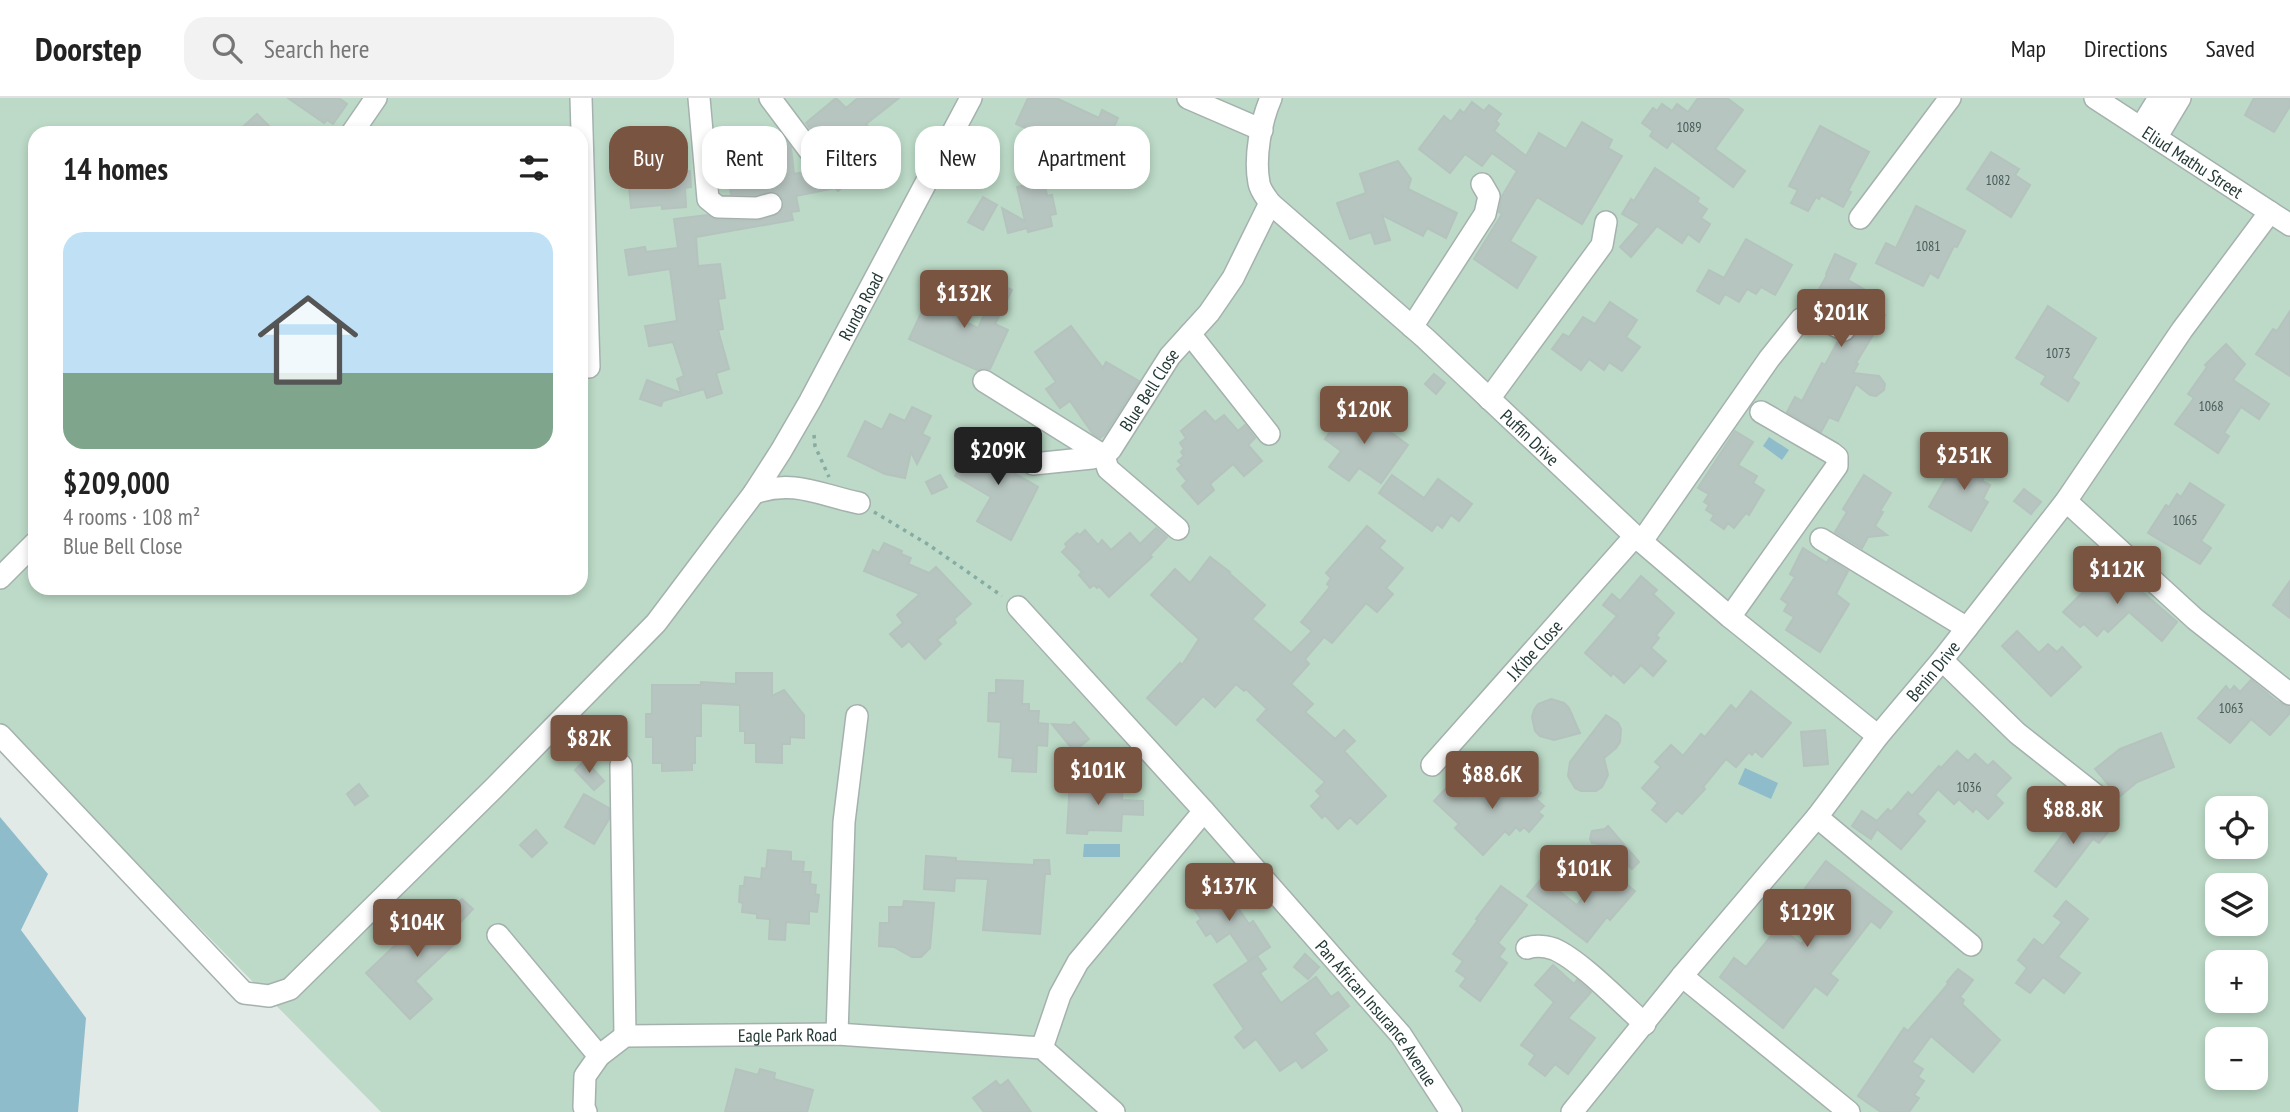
<!DOCTYPE html>
<html lang="en">
<head>
<meta charset="utf-8">
<style>
	body { margin:0; font-family:"PT Sans Narrow",sans-serif; background:#f2f2f2; color:#222; height:100vh; display:flex; flex-direction:column; font-size:26px; white-space:nowrap }
	* { box-sizing:border-box; margin:0 }
	p { font-size:23px; color:#767676 }
	.icon { flex:none; width:38px; height:38px; fill:none; stroke:currentColor; stroke-width:2; stroke-linecap:round; stroke-linejoin:round }
	.map { position:relative; flex:1; overflow:hidden }
	.side { position:absolute; left:28px; top:28px; width:560px; height:469px; display:flex; flex-direction:column; background:#fff; border-radius:21px; box-shadow:0 4px 10px #0003 }
	.side>* { flex:none }
	.banner { position:absolute; left:609px; top:28px; width:665px; height:63px; display:flex; gap:14px }
	.controls { position:absolute; left:2205px; top:698px; display:grid; gap:14px }
	.controls a { display:grid; place-items:center; width:63px; height:63px; border-radius:14px; background:#fff; box-shadow:0 4px 10px #0003; font-size:35px }
	.price { position:absolute; translate:-50% -60px; padding:0 16px; border-radius:7px; background:#795441; color:#fff; font-size:23px; line-height:46px; filter:drop-shadow(0 2px 4px #0008) }
	.price::after { content:''; position:absolute; left:50%; top:42px; width:21px; height:16px; margin-left:-10px; background:inherit; clip-path:polygon(0 0,100% 0,50% 100%) }
	.price.selected { background:#222; color:#fff }
	ul { padding:0; list-style:none }
	li { display:grid; align-content:center; gap:14px; height:371px; padding:0 35px }
	li span { display:grid; place-items:center; height:217px; border-radius:21px; color:#555 }
	li>.icon { margin-inline-start:auto }
	span .icon { width:126px; height:126px; fill:#fffc; stroke-width:1 }
	li b { font-size:30px }
	h2 { display:flex; justify-content:space-between; align-items:center; height:84px; padding:0 35px; font-size:30px }
	.tag { padding:0 24px; border-radius:21px; background:#fff; box-shadow:0 4px 10px #0003; font-size:24px; line-height:63px }
	.tag.selected { background:#795441; color:#fff }
	header { display:flex; align-items:center; gap:42px; box-sizing:border-box; height:98px; padding:0 35px; background:#fff; border-bottom:2px solid #e0e0e0 }
	header strong { font-size:33px }
	nav { display:flex; gap:38px; margin-inline-start:auto; font-size:24px }
	.search { width:490px; height:63px; background:#f2f2f2; display:flex; align-items:center; gap:18px; box-sizing:border-box; padding:0 24px; border-radius:21px; color:#767676; font-size:26px }
	.map>svg:first-child { display:block }
	.green { fill:#bcdac7; fill-rule:evenodd }
	.water { fill:#8fbcca }
	.building { fill:#b7c5c0; stroke:#b5c3be; stroke-width:2 }
	.lines { fill:none; stroke-linecap:round; stroke-linejoin:round }
	.minor-casing { stroke:#a5b1ae; stroke-width:24 }
	.path { stroke:#85aba2; stroke-width:3.5; stroke-dasharray:3.5 5; stroke-linecap:butt }
	.minor { stroke:#fff; stroke-width:21 }
	.labels { text-anchor:middle; dominant-baseline:central; stroke-width:7; stroke-linejoin:round; paint-order:stroke }
	.number-label { font-size:14px; fill:#485c58 }
	.street-label { font-size:18px; fill:#233935; stroke:#f2f7f5 }
</style>
</head>
<body>
<header>
<strong>Doorstep</strong>
<div class="search"><svg class="icon" aria-label="search" viewBox="0 0 24 24"><circle cx="10" cy="10" r="6"/><path d="M15 15l6 6"/></svg>Search here</div>
<nav><a>Map</a><a>Directions</a><a>Saved</a></nav>
</header>
<div class="map">
<svg width="2290" height="1014" viewBox="0 0 2290 1014">
	<rect width="100%" height="100%" fill="#e2eae7"/>
	<path class="green" d="M 0,0 L 2290,0 L 2290,1014 L 381,1014 L 0,627 ZM 35,35 L 581,35 L 581,490 L 35,490 ZM 2217,710 L 2256,710 L 2256,749 L 2217,749 ZM 2217,788 L 2256,788 L 2256,826 L 2217,826 ZM 2217,864 L 2256,864 L 2256,903 L 2217,903 ZM 2217,942 L 2256,942 L 2256,980 L 2217,980 Z"/>
	<g class="water">
		<polygon points="1769,339 1789,352 1782,362 1763,348"/>
		<polygon points="1745,670 1778,685 1771,701 1738,686"/>
		<polygon points="0,719 48,776 21,832 86,920 78,1014 0,1014"/>
		<polygon points="1084,746 1120,746 1120,759 1083,759"/>
	</g>
	<g class="building">
		<polygon points="288,0 339,0 347,6 333,26 327,22 324,25"/>
		<polygon points="836,0 846,10 858,0 899,0 866,26 874,35 860,47 854,39 830,59 806,25"/>
		<polygon points="1028,0 1056,0 1099,20 1102,12 1118,20 1100,61 1086,55 1084,61 1062,51 1064,46 1016,26"/>
		<polygon points="1698,0 1727,0 1743,12 1715,51 1745,73 1733,89 1672,43 1667,50 1650,38 1653,33 1642,25 1653,10 1657,13 1662,6 1672,13 1677,6 1688,14"/>
		<polygon points="2254,0 2290,0 2290,8 2274,34 2245,17"/>
		<polygon points="1472,4 1484,13 1489,7 1501,16 1496,23 1499,26 1494,33 1526,58 1539,35 1566,51 1582,24 1612,42 1608,50 1622,58 1582,126 1537,99 1510,143 1536,159 1517,190 1474,161 1502,116 1499,114 1502,98 1517,73 1492,55 1482,68 1465,56 1450,75 1419,51 1444,18 1451,24 1460,12 1464,15"/>
		<polygon points="257,16 276,35 236,35"/>
		<polygon points="1820,28 1869,54 1848,93 1851,94 1843,109 1821,97 1819,101 1816,99 1808,113 1791,105 1798,92 1789,88"/>
		<polygon points="785,42 791,50 794,76 809,73 820,77 826,74 830,68 840,66 853,81 838,93 835,90 796,98 799,113 791,114 793,122 696,139 698,168 720,166 725,200 718,201 723,231 718,232 729,271 716,275 722,295 707,300 704,291 663,303 661,308 640,301 647,282 681,295 677,281 684,278 673,244 649,248 645,228 677,223 670,171 629,177 625,152 645,149 646,154 678,150 674,121 707,117 718,122 757,123 780,116 783,110 784,103 781,97 775,94 755,97 731,96 729,81 732,81 727,51"/>
		<polygon points="1991,54 2019,71 2015,77 2030,87 2011,119 1967,91"/>
		<polygon points="1398,63 1411,81 1408,91 1457,115 1446,140 1427,130 1423,138 1382,117 1390,142 1375,146 1371,134 1350,141 1337,105 1366,95 1360,76"/>
		<polygon points="667,64 668,75 690,73 691,89 685,90 686,109 662,111 662,107 631,110 627,67"/>
		<polygon points="1655,70 1699,100 1697,104 1707,111 1701,120 1710,126 1699,144 1688,136 1682,145 1657,128 1631,159 1620,149 1640,126 1622,116 1631,101 1634,103"/>
		<polygon points="1044,83 1047,98 1052,97 1056,116 1050,117 1052,128 1028,134 1027,130 1008,135 1002,110 1025,123 1017,89"/>
		<polygon points="983,99 997,107 983,132 968,124"/>
		<polygon points="1916,108 1965,133 1957,149 1954,148 1938,180 1930,175 1923,188 1876,165 1886,145 1896,150"/>
		<polygon points="1746,141 1792,167 1775,197 1761,189 1756,196 1747,191 1739,204 1725,196 1719,206 1697,193 1709,172 1724,180"/>
		<polygon points="1835,156 1856,166 1848,182 1883,202 1877,212 1885,217 1856,265 1858,266 1853,275 1879,278 1885,286 1884,292 1876,298 1870,297 1856,286 1838,323 1829,319 1821,334 1787,314 1795,299 1802,303 1822,265 1825,267 1838,243 1844,245 1850,243 1856,237 1857,231 1851,221 1813,202 1827,177 1826,176"/>
		<polygon points="989,181 1012,192 995,226 1008,232 990,271 984,270 977,272 909,241 923,211 928,213 935,198 957,208 952,218 978,230 992,200 982,195"/>
		<polygon points="1610,204 1637,222 1626,239 1640,249 1622,273 1609,264 1604,272 1589,261 1581,272 1552,251 1563,236 1569,239 1583,219 1595,226"/>
		<polygon points="2048,208 2096,240 2072,280 2079,285 2068,303 2041,286 2046,278 2016,260"/>
		<polygon points="2290,213 2290,278 2256,256 2273,231 2277,233"/>
		<polygon points="1071,228 1103,270 1106,264 1139,283 1104,337 1100,340 1093,336 1070,303 1060,310 1046,291 1056,284 1035,254"/>
		<polygon points="2226,246 2245,266 2233,282 2269,306 2259,321 2241,309 2224,335 2229,338 2218,355 2175,326 2194,300 2188,296 2207,269 2205,267"/>
		<polygon points="1434,276 1445,285 1436,296 1425,286"/>
		<polygon points="1351,305 1408,347 1381,385 1359,370 1349,383 1329,369 1341,353 1325,341"/>
		<polygon points="912,309 931,318 922,336 930,340 917,366 911,354 905,380 885,376 848,358 865,323 882,332 890,316 905,323"/>
		<polygon points="1205,313 1215,324 1224,317 1238,333 1245,327 1255,340 1248,347 1262,363 1244,378 1233,366 1210,386 1214,392 1198,406 1182,388 1187,383 1177,371 1182,367 1178,363 1184,358 1181,354 1184,351 1180,345 1186,340 1181,333"/>
		<polygon points="1735,333 1753,344 1738,367 1757,378 1753,385 1764,392 1749,417 1746,415 1734,430 1728,425 1724,431 1711,422 1714,417 1706,412 1709,407 1704,404 1709,396 1698,390"/>
		<polygon points="995,343 1014,354 1008,363 1017,369 1014,375 1038,389 1011,442 977,423 991,399 955,378 975,344 989,352"/>
		<polygon points="1970,354 1991,366 1982,383 1990,387 1983,401 1988,404 1971,433 1929,409 1957,361 1964,365"/>
		<polygon points="940,377 947,389 932,396 926,384"/>
		<polygon points="1392,377 1424,400 1438,381 1472,406 1459,423 1451,417 1442,430 1437,426 1432,433 1379,395"/>
		<polygon points="1864,377 1891,395 1880,413 1883,414 1875,428 1887,437 1868,439 1862,450 1835,434 1847,414 1843,411"/>
		<polygon points="2190,385 2224,407 2201,443 2211,450 2200,466 2148,435 2166,407 2169,409 2177,396 2181,399"/>
		<polygon points="2024,391 2041,404 2031,416 2014,403"/>
		<polygon points="1367,428 1385,443 1379,450 1403,470 1386,490 1393,496 1377,514 1366,505 1332,545 1324,539 1305,561 1309,566 1291,586 1313,606 1305,614 1335,641 1344,632 1355,643 1344,653 1386,698 1357,726 1350,719 1338,731 1325,717 1322,720 1311,708 1321,698 1316,693 1325,684 1257,622 1267,611 1246,591 1244,593 1236,586 1215,609 1203,598 1176,627 1147,600 1180,565 1182,567 1199,541 1151,497 1175,471 1190,485 1210,459 1230,474 1229,475 1265,507 1252,521 1291,555 1312,533 1301,524 1330,489 1327,486 1331,480 1326,475"/>
		<polygon points="1156,430 1167,439 1150,457 1152,459 1109,499 1099,488 1097,490 1094,487 1090,490 1079,477 1082,474 1062,454 1067,449 1065,446 1077,435 1080,437 1085,432 1098,447 1102,442 1111,452 1130,435 1140,446"/>
		<polygon points="884,445 902,453 901,456 911,460 908,466 929,475 936,469 971,506 954,521 956,525 937,542 941,546 925,561 909,543 902,549 890,536 903,525 897,517 920,496 864,473 873,452 879,455"/>
		<polygon points="1803,450 1827,465 1829,461 1848,473 1836,496 1849,506 1820,554 1786,532 1794,519 1784,513 1788,506 1781,501 1795,479 1790,476"/>
		<polygon points="2106,471 2109,474 2113,471 2117,475 2120,471 2133,486 2177,524 2162,543 2129,514 2108,534 2104,530 2097,538 2084,526 2080,529 2063,514"/>
		<polygon points="1641,478 1657,492 1653,496 1674,515 1656,537 1659,540 1651,550 1666,563 1653,578 1641,567 1624,585 1613,575 1611,578 1585,555 1617,518 1603,507 1612,496 1620,503"/>
		<polygon points="2290,483 2290,520 2273,507"/>
		<polygon points="2017,533 2039,555 2048,546 2057,554 2062,549 2081,569 2051,598 2002,548"/>
		<polygon points="736,575 772,575 772,598 784,592 804,617 804,640 790,639 790,646 782,646 782,665 756,664 756,645 745,645 745,633 740,633 740,607 701,605 701,638 695,638 695,665 692,665 692,672 662,673 662,665 653,665 653,639 646,639 646,616 652,616 652,587 701,587 701,584 736,586"/>
		<polygon points="996,582 1023,583 1022,606 1029,606 1029,613 1039,613 1038,625 1048,626 1047,648 1037,647 1036,674 1012,673 1013,660 999,659 1001,624 988,623 989,595 996,595"/>
		<polygon points="2251,582 2276,603 2289,609 2290,615 2270,637 2251,621 2230,645 2198,620 2226,588 2230,593 2234,588 2240,594"/>
		<polygon points="1751,593 1791,625 1762,659 1755,653 1752,657 1749,654 1736,669 1726,661 1703,689 1705,691 1682,716 1677,712 1666,724 1652,712 1658,705 1642,690 1661,669 1655,664 1671,647 1683,658 1701,636 1705,639 1731,607 1736,612"/>
		<polygon points="1551,601 1564,605 1569,610 1580,635 1554,642 1540,638 1535,633 1532,619 1534,612 1538,606"/>
		<polygon points="1606,617 1618,625 1621,631 1620,644 1616,650 1604,660 1608,677 1602,689 1596,693 1581,693 1575,690 1568,678 1570,664"/>
		<polygon points="1074,624 1089,641 1074,653 1052,626 1071,627"/>
		<polygon points="1825,632 1828,666 1804,668 1801,634"/>
		<polygon points="2161,635 2174,669 2137,684 2119,699 2095,671 2120,651"/>
		<polygon points="1957,653 1968,663 1975,656 1988,668 1993,663 2011,680 1995,697 2003,705 1988,721 1976,710 1973,714 1959,701 1954,706 1938,691 1917,716 1925,723 1901,751 1877,731 1871,741 1852,728 1862,713 1877,723 1888,711 1891,714 1908,694 1912,698 1939,668 1941,670"/>
		<polygon points="585,662 604,683 594,692 575,672"/>
		<polygon points="1487,678 1496,686 1501,679 1516,693 1526,682 1541,695 1536,701 1544,708 1538,714 1543,718 1529,734 1524,729 1520,733 1516,729 1509,737 1505,733 1483,757 1455,730 1459,726 1434,703 1450,686 1466,701"/>
		<polygon points="1070,683 1123,686 1122,702 1143,703 1143,717 1122,716 1121,733 1088,732 1087,736 1067,735"/>
		<polygon points="359,686 368,698 355,707 347,696"/>
		<polygon points="584,696 609,710 609,721 594,746 565,729"/>
		<polygon points="2086,711 2097,720 2099,716 2103,718 2114,727 2099,745 2093,741 2056,789 2035,773 2066,732 2068,734"/>
		<polygon points="1608,728 1639,764 1632,771 1606,747 1592,745 1590,741 1592,733 1605,731"/>
		<polygon points="536,732 547,745 532,759 520,747"/>
		<polygon points="768,752 791,754 791,763 804,764 803,774 811,774 810,786 816,787 815,796 819,797 817,814 809,813 809,826 786,824 785,842 769,841 770,821 757,820 757,816 742,814 743,805 739,804 740,788 744,788 745,779 761,781 762,770 766,771"/>
		<polygon points="926,758 956,760 956,763 1034,767 1034,762 1049,762 1050,776 1045,776 1040,836 983,832 988,781 955,780 954,793 924,791"/>
		<polygon points="1826,763 1892,814 1880,830 1871,823 1830,876 1838,882 1827,897 1815,888 1783,930 1720,879 1734,860 1746,869 1779,828 1801,846 1830,809 1805,790"/>
		<polygon points="1611,773 1635,793 1610,822 1607,819 1587,844 1527,798 1542,780 1577,807 1589,792 1593,795"/>
		<polygon points="1222,787 1249,826 1253,823 1270,849 1249,863 1230,835 1217,844 1211,835 1206,838 1197,824 1201,821 1192,808"/>
		<polygon points="1501,788 1527,807 1498,845 1505,851 1499,859 1507,865 1480,903 1460,888 1466,880 1456,873 1463,863 1453,856 1478,822 1476,821"/>
		<polygon points="462,801 473,811 452,833 460,841 415,883 432,901 410,921 366,875 432,812 442,822"/>
		<polygon points="904,803 934,805 930,850 921,859 912,859 894,849 879,848 880,825 889,825 889,809 903,809"/>
		<polygon points="2066,803 2088,821 2058,859 2080,875 2064,895 2043,879 2030,895 2016,885 2027,870 2018,862 2034,841 2043,848 2062,824 2054,818"/>
		<polygon points="1305,856 1319,869 1308,881 1294,869"/>
		<polygon points="1257,858 1266,871 1260,875 1281,905 1316,879 1331,899 1338,894 1349,908 1314,935 1327,952 1302,970 1296,962 1280,973 1256,941 1244,950 1235,939 1244,931 1214,887"/>
		<polygon points="1553,867 1574,886 1577,882 1591,894 1568,920 1595,940 1568,976 1555,966 1545,978 1529,966 1535,957 1521,947 1554,904 1535,887"/>
		<polygon points="1958,871 1973,882 1960,899 1964,902 1962,906 2000,942 1973,974 1931,938 1912,964 1923,971 1918,979 1924,983 1914,997 1919,1000 1909,1014 1881,1014 1858,998 1904,930 1908,933 1948,886 1947,884"/>
		<polygon points="736,971 758,977 760,971 775,975 774,981 813,992 807,1014 725,1014"/>
		<polygon points="1008,982 1031,1014 984,1014 973,1000 996,983 1000,988"/>
	</g>
	<g class="lines">
		<defs>
			<g id="minor">
				<polyline points="581,0 589,269"/>
				<polyline points="699,0 708,101 718,109 757,110 771,106"/>
				<polyline points="770,0 818,64"/>
				<polyline points="1188,0 1262,32"/>
				<path id="s1" d="M 1271,0 C 1261,23 1254,59 1259,85 C 1260,92 1266,99 1270,105 L 1425,240 L 1635,438 L 1730,519 L 1878,638"/>
				<path id="s2" d="M 2095,0 L 2290,127"/>
				<polyline points="2141,29 2159,0"/>
				<polyline points="352,35 376,0"/>
				<polyline points="2156,40 2180,0"/>
				<polyline points="1860,120 1950,0"/>
				<polyline points="1412,229 1485,116 1489,98 1482,86"/>
				<polyline points="1190,236 1269,336"/>
				<path id="s3" d="M 984,283 L 1104,358 L 1111,351 L 1170,258 L 1209,215 L 1233,180 L 1270,105"/>
				<polyline points="1489,301 1602,147 1606,124"/>
				<polyline points="1033,366 1092,360 1099,357 1104,358 1108,371 1178,431"/>
				<path d="M 754,395 C 794,381 820,397 859,405"/>
				<polyline points="2066,403 2195,521 2290,596"/>
				<polyline points="1821,441 1967,530"/>
				<polyline points="1642,443 1769,261 1801,221 1811,215 1844,232"/>
				<polyline points="0,480 35,445"/>
				<path id="s4" d="M 1018,509 L 1204,713 L 1401,937 L 1451,1014"/>
				<polyline points="1730,519 1837,368 1837,359 1832,355 1761,314"/>
				<polyline points="1942,562 2017,635 2107,706"/>
				<path id="s5" d="M 0,637 L 244,895 L 269,898 L 290,891 L 494,690 L 656,525 L 754,395 L 781,353 L 810,303 L 971,0"/>
				<polyline points="621,667 625,938"/>
				<path id="s6" d="M 1432,667 L 1635,438"/>
				<polyline points="1817,719 1971,847"/>
				<polyline points="498,837 599,958"/>
				<path d="M 1527,850 C 1536,847 1545,848 1554,851 C 1580,862 1622,906 1645,926"/>
				<polyline points="1682,878 1849,1014"/>
				<polyline points="837,936 844,724 857,618"/>
				<polyline points="1042,950 1060,897 1078,864 1204,713"/>
				<path id="s7" d="M 586,1014 L 584,1009 L 585,978 L 599,958 L 625,938 L 837,936 L 1042,950 L 1114,1014"/>
				<path id="s8" d="M 1572,1014 L 1682,878 L 1817,719 L 1878,638 L 1942,562 L 2066,403 L 2182,232 L 2270,114"/>
			</g>
		</defs>
		<use href="#minor" class="minor-casing"/>
		<g class="path">
			<polyline points="814,337 815,348 829,379"/>
			<polyline points="874,414 929,447 1002,498"/>
		</g>
		<use href="#minor" class="minor"/>
	</g>
	<g class="labels">
		<g class="number-label">
			<text x="1689" y="29">1089</text>
			<text x="1998" y="82">1082</text>
			<text x="1928" y="148">1081</text>
			<text x="2058" y="255">1073</text>
			<text x="2211" y="308">1068</text>
			<text x="2185" y="422">1065</text>
			<text x="2231" y="610">1063</text>
			<text x="1969" y="689">1036</text>
		</g>
		<g class="street-label">
			<text stroke="none"><textPath href="#s2" startOffset="117">Eliud Mathu Street</textPath></text>
			<text stroke="none"><textPath href="#s5" startOffset="1298">Runda Road</textPath></text>
			<text stroke="none"><textPath href="#s3" startOffset="222">Blue Bell Close</textPath></text>
			<text stroke="none"><textPath href="#s1" startOffset="460">Puffin Drive</textPath></text>
			<text stroke="none"><textPath href="#s6" startOffset="154">J.Kibe Close</textPath></text>
			<text stroke="none"><textPath href="#s8" startOffset="570">Benin Drive</textPath></text>
			<text stroke="none"><textPath href="#s4" startOffset="542">Pan African Insurance Avenue</textPath></text>
			<text stroke="none"><textPath href="#s7" startOffset="256">Eagle Park Road</textPath></text>
		</g>
	</g>
</svg>
<div class="controls">
<a><svg class="icon" aria-label="locate" viewBox="0 0 24 24"><circle cx="12" cy="12" r="6"/><path d="M12 2v4M12 18v4M2 12h4M18 12h4"/></svg></a>
<a><svg class="icon" aria-label="layers" viewBox="0 0 24 24"><path d="M12 4l9 5-9 5-9-5zM3 14l9 5 9-5"/></svg></a>
<a>+</a>
<a>−</a>
</div>
<b class="price" style="left:964px;top:232px">$132K</b>
<b class="price" style="left:1841px;top:251px">$201K</b>
<b class="price" style="left:1364px;top:348px">$120K</b>
<b class="price selected" style="left:998px;top:389px">$209K</b>
<b class="price" style="left:1964px;top:394px">$251K</b>
<b class="price" style="left:2117px;top:508px">$112K</b>
<b class="price" style="left:589px;top:677px">$82K</b>
<b class="price" style="left:1098px;top:709px">$101K</b>
<b class="price" style="left:1492px;top:713px">$88.6K</b>
<b class="price" style="left:2073px;top:748px">$88.8K</b>
<b class="price" style="left:1584px;top:807px">$101K</b>
<b class="price" style="left:1229px;top:825px">$137K</b>
<b class="price" style="left:1807px;top:851px">$129K</b>
<b class="price" style="left:417px;top:861px">$104K</b>
<div class="banner">
<a class="tag selected">Buy</a>
<a class="tag">Rent</a>
<a class="tag">Filters</a>
<a class="tag">New</a>
<a class="tag">Apartment</a>
</div>
<section class="side">
<h2>14 homes<svg class="icon" aria-label="filters" viewBox="0 0 24 24"><path d="M4 7h16M4 17h16"/><circle cx="9" cy="7" r="2"/><circle cx="15" cy="17" r="2"/></svg></h2>
<ul>
<li><span style="background:linear-gradient(#bfe0f5 65%,#7fa58c 0)"><svg class="icon" aria-label="home" viewBox="0 0 24 24"><path d="M3 11l9-7 9 7M6 9v11h12V9"/></svg></span><div><b>$209,000</b><p>4 rooms · 108 m²</p><p>Blue Bell Close</p></div></li>
</ul>
</section>
</div>
</body>
</html>
